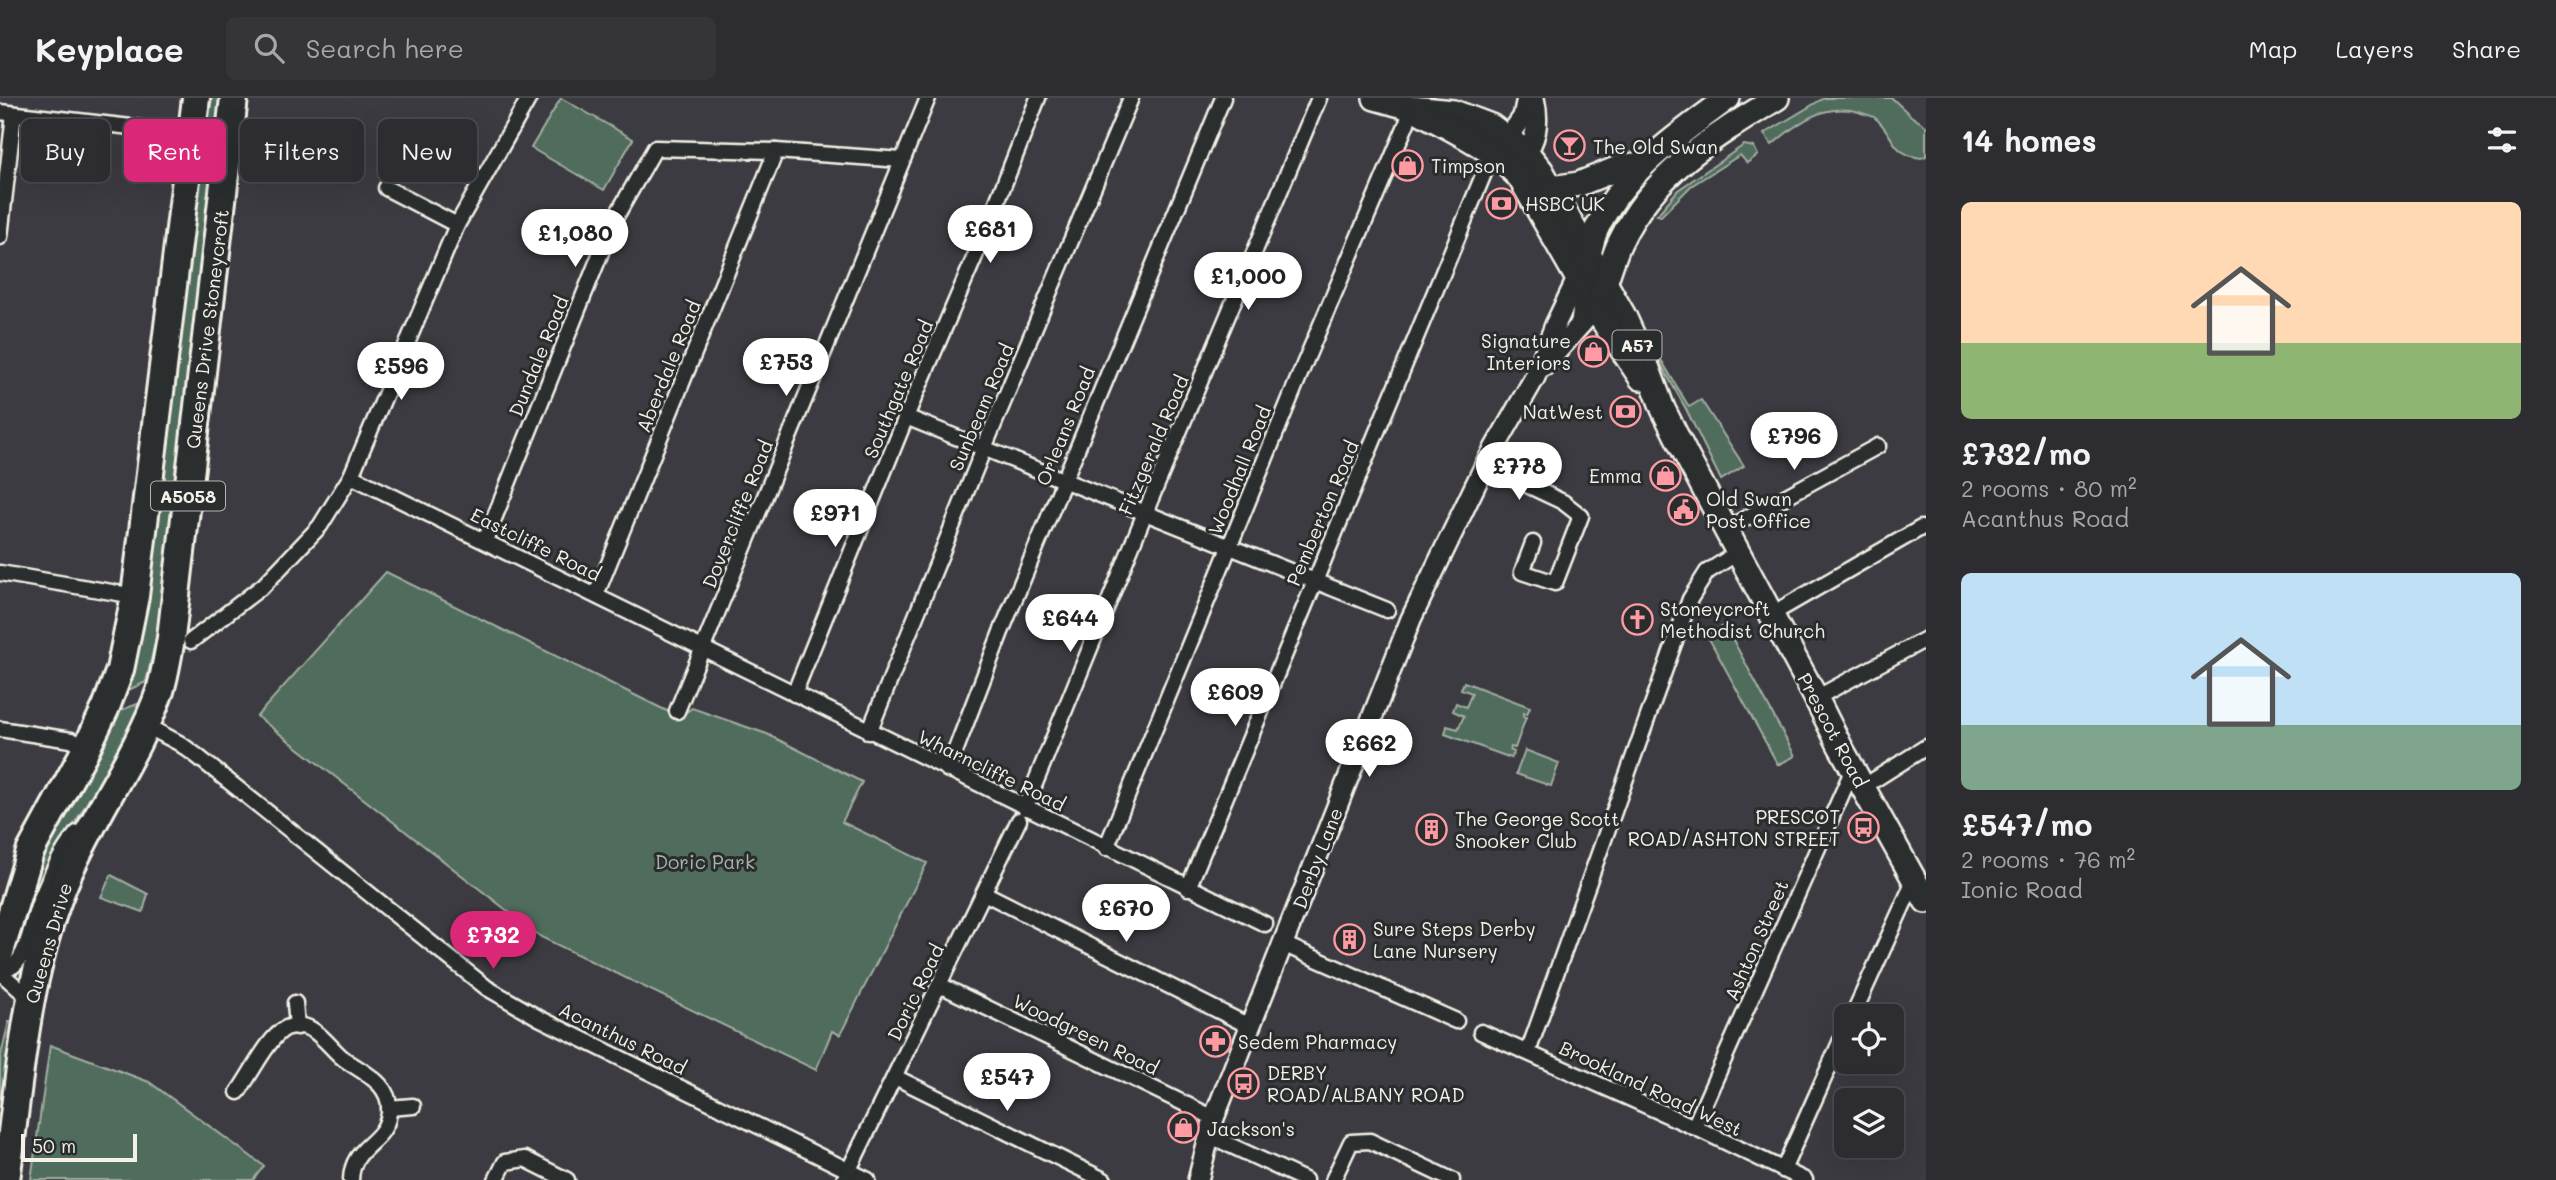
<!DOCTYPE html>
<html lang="en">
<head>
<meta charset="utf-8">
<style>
	body { margin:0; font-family:Mali,sans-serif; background:#353439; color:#f1f3f6; height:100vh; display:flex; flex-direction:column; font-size:26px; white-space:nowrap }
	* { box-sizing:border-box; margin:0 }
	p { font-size:23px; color:#a7a7ab }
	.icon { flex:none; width:38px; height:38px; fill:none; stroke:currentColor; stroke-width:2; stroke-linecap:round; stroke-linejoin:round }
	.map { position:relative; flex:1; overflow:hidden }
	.sheet { display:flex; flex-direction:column; background:#2d2c31; width:630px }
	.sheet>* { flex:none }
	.hud { position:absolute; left:21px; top:21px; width:665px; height:63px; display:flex; gap:14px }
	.buttons { position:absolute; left:1834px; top:906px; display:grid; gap:14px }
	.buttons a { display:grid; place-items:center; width:70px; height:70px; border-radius:10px; background:#2d2c31; box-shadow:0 7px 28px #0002,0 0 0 2px #48484d; font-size:35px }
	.scale { position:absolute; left:21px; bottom:18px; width:116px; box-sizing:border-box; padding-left:7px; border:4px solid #f4f1e8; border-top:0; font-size:19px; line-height:24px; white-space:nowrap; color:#f4f1e8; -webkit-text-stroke:5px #2a2d2e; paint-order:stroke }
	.price { position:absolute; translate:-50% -60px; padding:0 16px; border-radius:24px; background:#fff; color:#222; font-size:23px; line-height:46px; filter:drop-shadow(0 2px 4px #0008) }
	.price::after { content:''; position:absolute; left:50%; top:42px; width:21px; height:16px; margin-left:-10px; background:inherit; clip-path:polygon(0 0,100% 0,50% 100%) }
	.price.on { background:#db2777; color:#fff }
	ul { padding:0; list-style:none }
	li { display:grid; align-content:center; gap:14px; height:371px; padding:0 35px }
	li span { display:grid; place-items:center; height:217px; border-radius:10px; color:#555 }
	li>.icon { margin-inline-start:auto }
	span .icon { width:126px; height:126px; fill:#fffc; stroke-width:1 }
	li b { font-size:30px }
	h2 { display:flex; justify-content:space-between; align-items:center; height:84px; padding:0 35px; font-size:30px }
	.tag { padding:0 24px; border-radius:10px; background:#2d2c31; box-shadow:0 7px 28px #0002,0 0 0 2px #48484d; font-size:24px; line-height:63px }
	.tag.on { background:#db2777; color:#fff }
	header { display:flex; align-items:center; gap:42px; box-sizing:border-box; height:98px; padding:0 35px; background:#2d2c31; border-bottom:2px solid #48484d }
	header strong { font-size:33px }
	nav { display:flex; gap:38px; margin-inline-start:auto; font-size:24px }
	.search { width:490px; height:63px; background:#353439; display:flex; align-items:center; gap:18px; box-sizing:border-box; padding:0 24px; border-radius:10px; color:#a7a7ab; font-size:26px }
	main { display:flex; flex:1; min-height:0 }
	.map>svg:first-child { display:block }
	.green { fill:#506c5c; stroke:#a2aea2; stroke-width:2 }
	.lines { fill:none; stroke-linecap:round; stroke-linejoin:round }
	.street-casing { stroke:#f4f1e8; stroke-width:19 }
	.secondary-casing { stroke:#f4f1e8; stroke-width:24 }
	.primary-casing { stroke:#f4f1e8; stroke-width:28 }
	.highway-casing { stroke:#f4f1e8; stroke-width:32 }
	.street { stroke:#2a2d2e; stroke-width:14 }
	.secondary { stroke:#2a2d2e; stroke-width:19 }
	.primary { stroke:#2a2d2e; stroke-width:23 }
	.highway { stroke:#2a2d2e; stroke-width:26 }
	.labels { text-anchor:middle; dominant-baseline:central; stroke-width:6; stroke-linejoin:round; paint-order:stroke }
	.shield { fill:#2a2d2e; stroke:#b7b6b0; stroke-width:2 }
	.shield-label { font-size:18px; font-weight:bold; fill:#f4f1e8 }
	.poi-label { font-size:19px; fill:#f4f1e8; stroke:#2a2d2e; text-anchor:start }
	.street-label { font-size:19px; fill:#f4f1e8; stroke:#2a2d2e }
	.park-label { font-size:19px; fill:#aab5a9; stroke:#2a2d2e }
</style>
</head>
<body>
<header>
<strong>Keyplace</strong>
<div class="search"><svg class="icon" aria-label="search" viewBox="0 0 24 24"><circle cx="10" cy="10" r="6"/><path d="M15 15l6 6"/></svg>Search here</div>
<nav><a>Map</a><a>Layers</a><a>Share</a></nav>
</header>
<main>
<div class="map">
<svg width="1926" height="1082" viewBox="0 0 1926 1082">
	<rect width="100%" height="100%" fill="#3c3b41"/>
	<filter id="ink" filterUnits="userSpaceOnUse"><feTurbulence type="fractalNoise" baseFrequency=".0143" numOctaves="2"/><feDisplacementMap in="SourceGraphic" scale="14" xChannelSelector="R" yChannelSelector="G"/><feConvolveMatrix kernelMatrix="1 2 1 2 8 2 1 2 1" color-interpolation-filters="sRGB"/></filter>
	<g filter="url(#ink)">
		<g class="green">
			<polygon points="212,0 223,0 158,531 146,584 124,594"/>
			<polygon points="561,0 633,41 604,92 531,50"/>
			<path d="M 1824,0 L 1892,0 L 1911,18 L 1926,28 L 1926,58 L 1921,60 C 1888,55 1895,35 1874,19 C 1870,17 1863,16 1859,14 C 1824,4 1796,26 1772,47 L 1764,36 Z"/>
			<polygon points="1744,47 1754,49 1758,57 1747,65 1740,57 1691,88 1661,118 1657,117 1678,92"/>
			<polygon points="1647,238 1689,309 1701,302 1744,368 1721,382 1686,311 1646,240"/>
			<polygon points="386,474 679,619 692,610 767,636 862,684 842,724 927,765 840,937 832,933 816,972 541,839 257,618"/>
			<polygon points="1725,527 1795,658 1778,667 1707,537"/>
			<polygon points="1464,584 1530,609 1527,616 1524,615 1523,619 1526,619 1515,650 1511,649 1510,652 1514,654 1511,660 1445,636 1447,628 1458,631 1464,618 1453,613 1456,605 1466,609 1472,595 1461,591"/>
			<polygon points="140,605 122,647 51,764 31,809 22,807 35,774 116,614"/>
			<polygon points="1525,652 1559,665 1551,688 1516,676"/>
			<polygon points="111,777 148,796 143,814 101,799"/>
			<polygon points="9,923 17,924 0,1039 0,961"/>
			<polygon points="50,947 149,984 264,1068 253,1082 31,1082"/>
		</g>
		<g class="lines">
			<defs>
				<g id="street">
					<polyline points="0,14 192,36"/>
					<polyline points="386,90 457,127"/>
					<polyline points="0,139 14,16"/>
					<polyline points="906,319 1387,512"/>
					<polyline points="1485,367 1563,404 1581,418 1555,485 1522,474 1533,445"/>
					<polyline points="351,378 1265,826"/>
					<polyline points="1726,431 1878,348"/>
					<polyline points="485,443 614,122 655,50 776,53 902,62"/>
					<polyline points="0,475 135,498"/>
					<polyline points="596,497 776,53"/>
					<polyline points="1772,516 1921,430"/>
					<polyline points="191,543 264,487 320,428 351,378 457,127 529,0"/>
					<polyline points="794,596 906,319 982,142 1038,0"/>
					<polyline points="1816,600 1926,541"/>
					<polyline points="677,613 928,0"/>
					<polyline points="145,627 179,645 197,658 487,890 539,920 868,1082"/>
					<polyline points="0,631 71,642 87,649"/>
					<polyline points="869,634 984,350 1131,0"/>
					<polyline points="948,672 1001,534 1223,0"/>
					<polyline points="1863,689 1926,649"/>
					<polyline points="1025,710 1145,415 1319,0"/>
					<polyline points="1106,750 1305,264 1407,25 1411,10"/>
					<polyline points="1188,790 1487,68 1495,57"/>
					<polyline points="984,795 1251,929"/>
					<polyline points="1283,846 1456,923"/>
					<path d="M 0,870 L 13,868 C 28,857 33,820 40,803 C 50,779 60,755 77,735"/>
					<polyline points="0,874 30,901"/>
					<polyline points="940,887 1214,1020"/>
					<polyline points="295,905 297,929"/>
					<polyline points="1852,919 1914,783"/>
					<polyline points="1481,934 1694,1029 1805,1082"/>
					<polyline points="1528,954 1690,501 1707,474 1739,454"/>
					<polyline points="895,979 1104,1082"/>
					<path d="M 238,994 C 250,978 269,938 286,930 C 313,919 327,948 344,961 C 363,975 392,985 389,1015 C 385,1047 352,1046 351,1082"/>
					<polyline points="389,1010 413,1008"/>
					<polyline points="1694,1029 1853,671"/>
					<polyline points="1208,1037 1305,1082"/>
					<polyline points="1783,1072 1846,931"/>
					<polyline points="496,1082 505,1064 525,1061 567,1082"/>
					<polyline points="844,1082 1019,722"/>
					<polyline points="1333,1082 1351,1044 1370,1043 1452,1082"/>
				</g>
				<g id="secondary">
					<polyline points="1500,51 1523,19 1527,0"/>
					<path d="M 1516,65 C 1537,48 1540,26 1534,0"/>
					<polyline points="1581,226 1585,189"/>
					<polyline points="1544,268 1589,217"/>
					<polyline points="1198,1082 1214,1020 1411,521 1485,367 1535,279 1555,227 1578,179"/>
				</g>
				<g id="primary">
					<polyline points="1375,0 1411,10 1454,14 1491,28 1527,55 1541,72 1624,218 1648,271 1663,311 1687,359 1816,600 1840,648 1926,803"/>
					<path d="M 1420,14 C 1456,34 1492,50 1520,80 L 1595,211 L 1641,280"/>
					<polyline points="1552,90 1579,86 1621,69 1642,66"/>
					<path d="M 1586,164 C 1591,152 1592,139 1598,128 C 1626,71 1678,37 1728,0"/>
					<path d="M 1601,195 C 1608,179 1612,161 1620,144 C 1653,75 1713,39 1777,0"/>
				</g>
				<g id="highway">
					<polyline points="0,854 30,754 87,649 106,609 120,572 135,498 196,0"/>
					<path d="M 6,1082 C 20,978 26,871 69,774 C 96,713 138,655 160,593 C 165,576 168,558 171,540 L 234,0"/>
				</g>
			</defs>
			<use href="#street" class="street-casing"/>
			<use href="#secondary" class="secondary-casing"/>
			<use href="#primary" class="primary-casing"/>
			<use href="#highway" class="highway-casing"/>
			<use href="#street" class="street"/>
			<use href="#secondary" class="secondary"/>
			<use href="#primary" class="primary"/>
			<use href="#highway" class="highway"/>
		</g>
	</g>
	<defs>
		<symbol id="bar-ring" viewBox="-11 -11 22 22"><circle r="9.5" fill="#2a2d2e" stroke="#ff9aa2" stroke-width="1.5"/><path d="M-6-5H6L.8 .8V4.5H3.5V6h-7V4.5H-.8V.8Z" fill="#ff9aa2"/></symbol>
		<symbol id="shop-ring" viewBox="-11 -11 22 22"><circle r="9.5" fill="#2a2d2e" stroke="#ff9aa2" stroke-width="1.5"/><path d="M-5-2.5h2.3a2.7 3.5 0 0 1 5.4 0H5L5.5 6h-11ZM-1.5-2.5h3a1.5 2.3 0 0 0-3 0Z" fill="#ff9aa2"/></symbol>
		<symbol id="bank-ring" viewBox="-11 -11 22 22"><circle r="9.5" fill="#2a2d2e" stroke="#ff9aa2" stroke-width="1.5"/><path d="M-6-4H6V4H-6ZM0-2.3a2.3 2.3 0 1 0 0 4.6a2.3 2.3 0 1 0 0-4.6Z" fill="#ff9aa2"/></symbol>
		<symbol id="civic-ring" viewBox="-11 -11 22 22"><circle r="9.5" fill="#2a2d2e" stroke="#ff9aa2" stroke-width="1.5"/><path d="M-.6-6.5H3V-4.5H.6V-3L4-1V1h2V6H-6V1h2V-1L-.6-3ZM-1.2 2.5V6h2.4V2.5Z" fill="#ff9aa2"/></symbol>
		<symbol id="church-ring" viewBox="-11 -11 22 22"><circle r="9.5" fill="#2a2d2e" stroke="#ff9aa2" stroke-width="1.5"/><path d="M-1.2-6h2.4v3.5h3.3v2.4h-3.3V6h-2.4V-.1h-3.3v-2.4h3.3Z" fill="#ff9aa2"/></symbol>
		<symbol id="bus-ring" viewBox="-11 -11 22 22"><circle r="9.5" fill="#2a2d2e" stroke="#ff9aa2" stroke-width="1.5"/><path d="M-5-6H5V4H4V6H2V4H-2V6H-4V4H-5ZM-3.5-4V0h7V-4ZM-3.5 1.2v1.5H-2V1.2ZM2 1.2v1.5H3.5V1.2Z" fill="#ff9aa2"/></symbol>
		<symbol id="building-ring" viewBox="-11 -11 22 22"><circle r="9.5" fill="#2a2d2e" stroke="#ff9aa2" stroke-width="1.5"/><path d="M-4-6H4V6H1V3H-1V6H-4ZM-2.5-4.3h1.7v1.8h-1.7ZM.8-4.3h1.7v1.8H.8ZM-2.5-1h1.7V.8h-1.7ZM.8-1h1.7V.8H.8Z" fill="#ff9aa2"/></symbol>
		<symbol id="pharmacy-ring" viewBox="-11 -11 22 22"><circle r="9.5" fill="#2a2d2e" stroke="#ff9aa2" stroke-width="1.5"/><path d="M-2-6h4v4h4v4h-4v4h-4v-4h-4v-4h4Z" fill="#ff9aa2"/></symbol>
	</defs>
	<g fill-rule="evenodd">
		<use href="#bar-ring" x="1552" y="30" width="35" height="35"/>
		<use href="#shop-ring" x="1390" y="50" width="35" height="35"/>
		<use href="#bank-ring" x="1484" y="88" width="35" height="35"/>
		<use href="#shop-ring" x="1576" y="236" width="35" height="35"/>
		<use href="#bank-ring" x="1608" y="296" width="35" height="35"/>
		<use href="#shop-ring" x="1648" y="360" width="35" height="35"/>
		<use href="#civic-ring" x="1666" y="394" width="35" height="35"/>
		<use href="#church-ring" x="1620" y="504" width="35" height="35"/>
		<use href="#bus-ring" x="1846" y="712" width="35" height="35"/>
		<use href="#building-ring" x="1414" y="714" width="35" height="35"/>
		<use href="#building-ring" x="1332" y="824" width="35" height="35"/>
		<use href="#pharmacy-ring" x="1198" y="926" width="35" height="35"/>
		<use href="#bus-ring" x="1226" y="968" width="35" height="35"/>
		<use href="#shop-ring" x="1166" y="1012" width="35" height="35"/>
	</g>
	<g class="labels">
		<g class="shield">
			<rect x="1612.5" y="232.5" width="49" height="29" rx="5"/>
			<rect x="151" y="383.5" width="74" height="29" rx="5"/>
		</g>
		<g class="shield-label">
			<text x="1637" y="247">A57</text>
			<text x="188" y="398">A5058</text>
		</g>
		<g class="poi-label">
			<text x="1593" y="48">The Old Swan</text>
			<text x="1431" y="67">Timpson</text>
			<text x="1525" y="105">HSBC UK</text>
			<text x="1571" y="242" text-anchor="end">Signature<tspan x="1571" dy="22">Interiors</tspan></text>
			<text x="1603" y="313" text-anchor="end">NatWest</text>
			<text x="1642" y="377" text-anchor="end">Emma</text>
			<text x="1706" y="400">Old Swan<tspan x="1706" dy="22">Post Office</tspan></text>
			<text x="1660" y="510">Stoneycroft<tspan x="1660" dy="22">Methodist Church</tspan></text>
			<text x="1840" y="718" text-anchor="end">PRESCOT<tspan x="1840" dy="22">ROAD/ASHTON STREET</tspan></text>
			<text x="1455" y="720">The George Scott<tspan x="1455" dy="22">Snooker Club</tspan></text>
			<text x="1373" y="830">Sure Steps Derby<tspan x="1373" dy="22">Lane Nursery</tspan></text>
			<text x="1238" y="943">Sedem Pharmacy</text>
			<text x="1267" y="974">DERBY<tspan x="1267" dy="22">ROAD/ALBANY ROAD</tspan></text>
			<text x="1207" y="1030">Jackson's</text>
		</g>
		<g class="street-label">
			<text transform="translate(207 231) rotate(-83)">Queens Drive Stoneycroft</text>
			<text transform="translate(538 258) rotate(-68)">Dundale Road</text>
			<text transform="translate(668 268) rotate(-68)">Aberdale Road</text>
			<text transform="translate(898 291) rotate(-67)">Southgate Road</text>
			<text transform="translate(981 309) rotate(-67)">Sunbeam Road</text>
			<text transform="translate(1065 328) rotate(-68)">Orleans Road</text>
			<text transform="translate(1153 347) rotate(-67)">Fitzgerald Road</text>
			<text transform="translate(1239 372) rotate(-68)">Woodhall Road</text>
			<text transform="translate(1322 415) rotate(-67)">Pemberton Road</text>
			<text transform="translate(737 416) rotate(-68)">Dovercliffe Road</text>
			<text transform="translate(536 446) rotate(26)">Eastcliffe Road</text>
			<text transform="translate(1833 632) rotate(62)">Prescot Road</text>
			<text transform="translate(992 672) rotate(26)">Wharncliffe Road</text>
			<text transform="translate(1317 760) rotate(-69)">Derby Lane</text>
			<text transform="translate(1756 842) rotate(-66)">Ashton Street</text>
			<text transform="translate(48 845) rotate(-74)">Queens Drive</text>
			<text transform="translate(915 894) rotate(-64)">Doric Road</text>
			<text transform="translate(1086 936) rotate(26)">Woodgreen Road</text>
			<text transform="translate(623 940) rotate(26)">Acanthus Road</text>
			<text transform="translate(1651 990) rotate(25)">Brookland Road West</text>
		</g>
		<g class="park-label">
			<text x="705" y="763">Doric Park</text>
		</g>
	</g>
</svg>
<div class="buttons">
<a><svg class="icon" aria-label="locate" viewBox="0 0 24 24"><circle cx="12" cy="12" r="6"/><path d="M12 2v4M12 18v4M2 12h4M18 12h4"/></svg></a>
<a><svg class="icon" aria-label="layers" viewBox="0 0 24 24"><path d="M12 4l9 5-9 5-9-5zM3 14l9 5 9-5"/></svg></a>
</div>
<div class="scale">50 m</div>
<b class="price" style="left:990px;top:167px">£681</b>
<b class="price" style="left:575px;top:171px">£1,080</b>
<b class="price" style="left:1248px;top:214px">£1,000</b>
<b class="price" style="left:786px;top:300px">£753</b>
<b class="price" style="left:401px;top:304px">£596</b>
<b class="price" style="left:1794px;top:374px">£796</b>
<b class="price" style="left:1519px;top:404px">£778</b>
<b class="price" style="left:835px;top:451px">£971</b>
<b class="price" style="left:1070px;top:556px">£644</b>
<b class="price" style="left:1235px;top:630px">£609</b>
<b class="price" style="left:1369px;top:681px">£662</b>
<b class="price" style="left:1126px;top:846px">£670</b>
<b class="price on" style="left:493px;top:873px">£732</b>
<b class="price" style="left:1007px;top:1015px">£547</b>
<div class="hud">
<a class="tag">Buy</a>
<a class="tag on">Rent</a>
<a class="tag">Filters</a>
<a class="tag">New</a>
</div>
</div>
<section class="sheet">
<h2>14 homes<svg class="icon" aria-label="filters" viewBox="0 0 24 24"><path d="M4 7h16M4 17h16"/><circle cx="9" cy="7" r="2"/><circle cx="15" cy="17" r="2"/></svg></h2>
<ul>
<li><span style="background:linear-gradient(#ffd9b3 65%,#8fb573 0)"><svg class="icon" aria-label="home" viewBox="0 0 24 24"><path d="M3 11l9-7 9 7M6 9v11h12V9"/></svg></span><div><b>£732/mo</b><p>2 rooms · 80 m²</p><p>Acanthus Road</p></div></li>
<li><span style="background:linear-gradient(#bfe0f5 70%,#7fa58c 0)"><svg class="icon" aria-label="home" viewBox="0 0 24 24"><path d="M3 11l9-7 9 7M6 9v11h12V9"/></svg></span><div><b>£547/mo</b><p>2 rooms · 76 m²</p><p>Ionic Road</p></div></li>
</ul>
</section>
</main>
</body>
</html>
